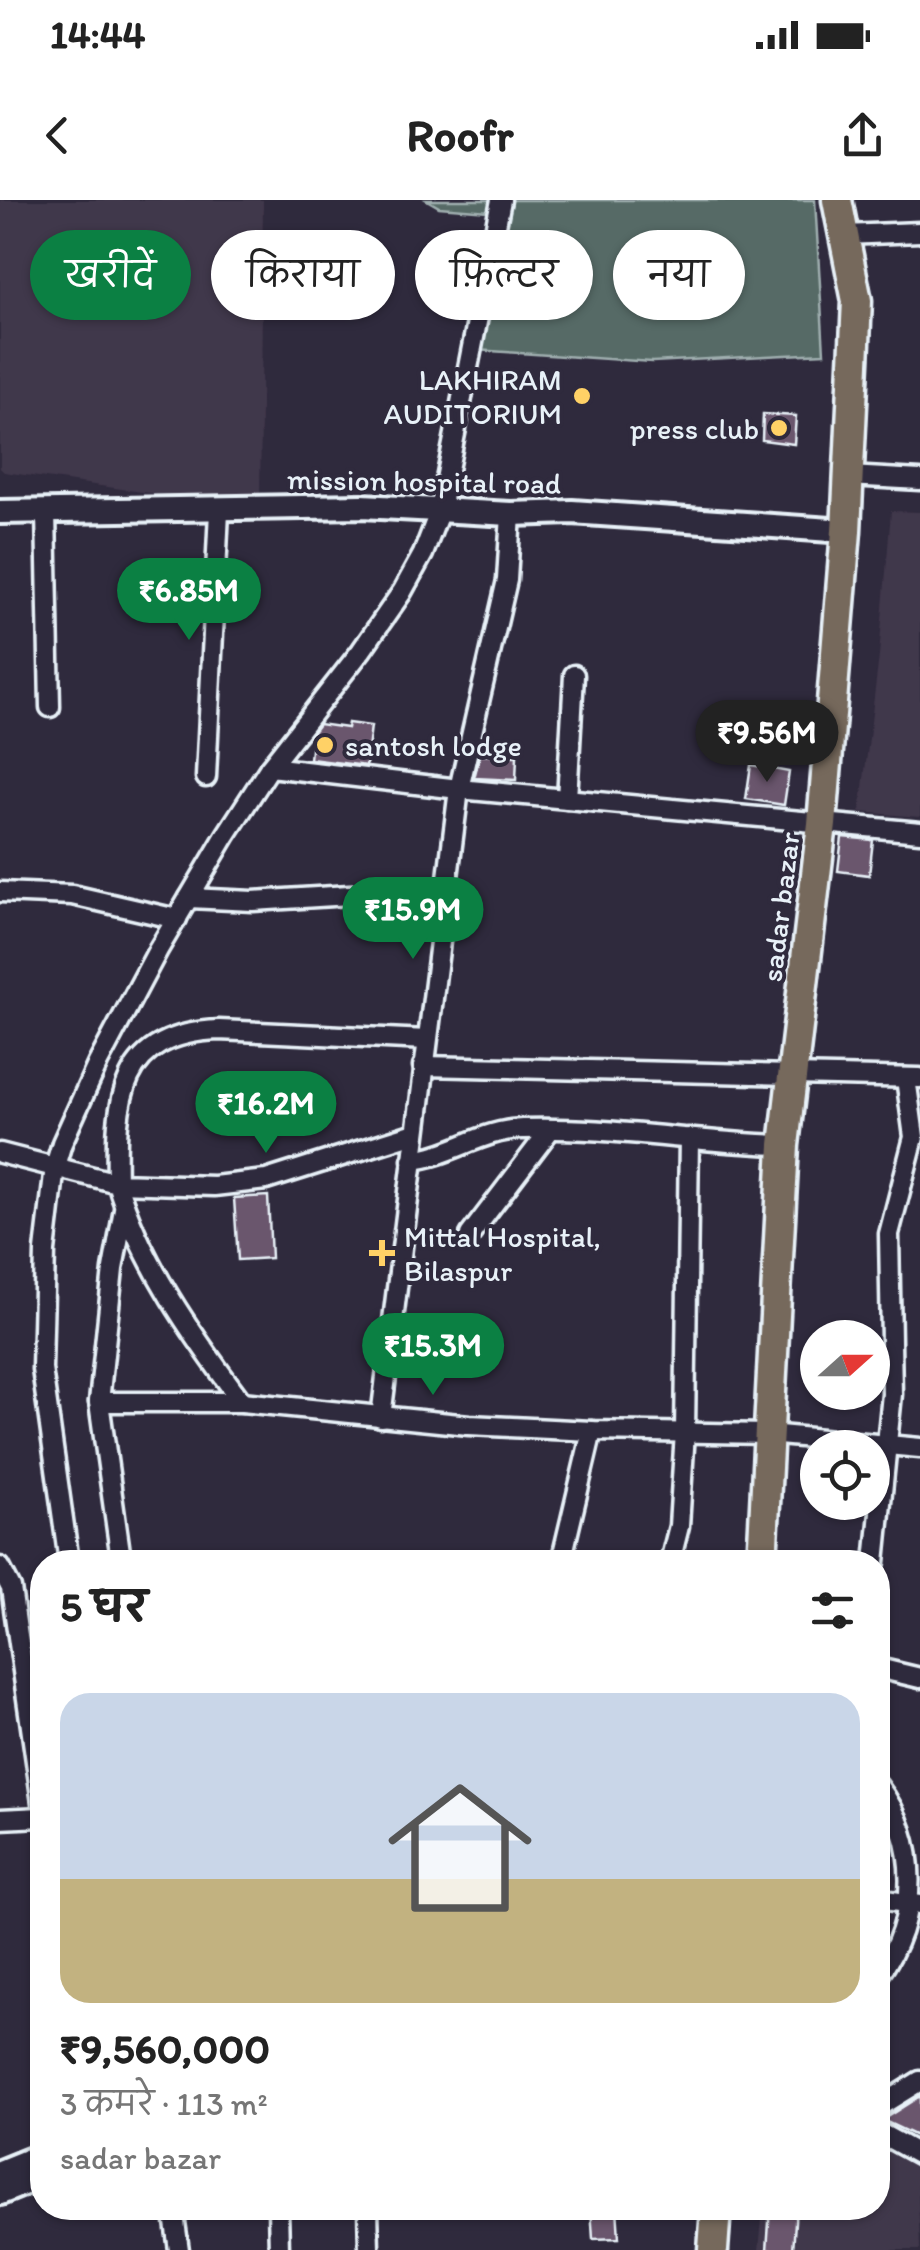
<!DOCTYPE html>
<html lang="hi">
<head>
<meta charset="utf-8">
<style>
	body { margin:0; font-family:Itim,"Playpen Sans Deva",sans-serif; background:#f2f2f2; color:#222; height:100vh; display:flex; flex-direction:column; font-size:38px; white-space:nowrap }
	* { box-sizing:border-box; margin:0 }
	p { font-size:32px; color:#767676 }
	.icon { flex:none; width:55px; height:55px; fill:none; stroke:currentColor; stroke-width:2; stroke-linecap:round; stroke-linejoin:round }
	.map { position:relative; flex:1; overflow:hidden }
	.drawer { position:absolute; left:30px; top:1350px; width:860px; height:670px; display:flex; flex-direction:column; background:#fff; border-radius:40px; box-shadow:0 2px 8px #0004 }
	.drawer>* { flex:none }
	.hud { position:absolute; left:30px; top:30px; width:860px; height:90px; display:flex; gap:20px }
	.needle { width:65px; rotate:69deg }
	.tools { position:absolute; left:800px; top:1120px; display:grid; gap:20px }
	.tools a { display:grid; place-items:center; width:90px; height:90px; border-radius:50%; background:#fff; box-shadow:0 2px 8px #0004; font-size:50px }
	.price { position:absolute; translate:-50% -85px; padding:0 22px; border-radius:35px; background:#0b8043; color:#fff; font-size:32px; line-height:65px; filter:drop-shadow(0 2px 5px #0008) }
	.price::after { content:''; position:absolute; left:50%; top:60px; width:30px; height:22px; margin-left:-15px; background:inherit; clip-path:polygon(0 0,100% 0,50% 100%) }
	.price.current { background:#222; color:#fff }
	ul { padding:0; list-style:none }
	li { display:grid; align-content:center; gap:20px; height:530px; padding:0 30px }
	li span { display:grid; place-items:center; height:310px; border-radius:30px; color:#555 }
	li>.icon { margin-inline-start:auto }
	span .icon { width:180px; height:180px; fill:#fffc; stroke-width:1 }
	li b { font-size:42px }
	h2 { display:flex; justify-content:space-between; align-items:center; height:120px; padding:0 30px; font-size:42px }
	.pill { padding:0 35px; border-radius:45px; background:#fff; box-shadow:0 2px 8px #0004; font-size:35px; line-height:90px }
	.pill.current { background:#0b8043; color:#fff }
	.status { display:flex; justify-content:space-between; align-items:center; height:70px; padding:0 50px; background:#fff; direction:ltr }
	.status svg { height:28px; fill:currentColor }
	header { display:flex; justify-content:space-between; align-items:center; height:130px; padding:0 30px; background:#fff; font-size:45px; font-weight:700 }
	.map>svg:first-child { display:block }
	.built { fill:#41374b }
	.green { fill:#566b66; stroke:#9faeaf; stroke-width:2.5 }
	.building { fill:#6a566d; stroke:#e8f1f8; stroke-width:2.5 }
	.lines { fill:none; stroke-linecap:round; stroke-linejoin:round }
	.minor-casing { stroke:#e8f1f8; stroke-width:25 }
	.tertiary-casing { stroke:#e8f1f8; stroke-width:30 }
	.primary-casing { stroke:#e8f1f8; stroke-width:35 }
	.minor { stroke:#2f2a3d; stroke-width:18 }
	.tertiary { stroke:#2f2a3d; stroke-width:22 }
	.primary { stroke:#76695c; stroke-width:28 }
	.poi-dot { fill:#ffd166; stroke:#2f2a3d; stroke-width:4 }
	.labels { text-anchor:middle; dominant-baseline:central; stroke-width:8; stroke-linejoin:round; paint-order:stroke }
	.poi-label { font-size:30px; fill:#e8f1f8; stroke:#2f2a3d; text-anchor:end }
	.street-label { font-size:30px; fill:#e8f1f8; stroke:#2f2a3d }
</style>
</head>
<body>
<div class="status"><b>14:44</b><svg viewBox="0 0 49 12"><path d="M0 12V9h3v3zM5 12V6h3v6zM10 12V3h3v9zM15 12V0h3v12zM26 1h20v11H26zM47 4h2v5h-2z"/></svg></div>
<header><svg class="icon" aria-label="back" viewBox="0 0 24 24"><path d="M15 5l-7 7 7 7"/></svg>Roofr<svg class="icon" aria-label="share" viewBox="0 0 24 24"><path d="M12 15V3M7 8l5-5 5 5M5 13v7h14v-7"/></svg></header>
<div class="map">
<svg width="920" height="2050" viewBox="0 0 920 2050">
	<rect width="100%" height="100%" fill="#2f2a3d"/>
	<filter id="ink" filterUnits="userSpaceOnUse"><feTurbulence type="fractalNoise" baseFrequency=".01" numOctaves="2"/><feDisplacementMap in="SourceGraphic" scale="20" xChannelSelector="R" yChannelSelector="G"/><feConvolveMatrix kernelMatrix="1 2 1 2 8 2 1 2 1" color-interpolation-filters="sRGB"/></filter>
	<g filter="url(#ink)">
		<g class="built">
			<polygon points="0,0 263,0 260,309 4,272 0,268"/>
			<polygon points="891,311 920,312 920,617 860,612 879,456"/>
			<polygon points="878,1952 892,1952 917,1959 920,2050 759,2050 763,2008 878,2008"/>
		</g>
		<polygon class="green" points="427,0 815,0 824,153 652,162 475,150 488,11 439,7"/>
		<g class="building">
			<polygon points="763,214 796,216 794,244 762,240"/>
			<polygon points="348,523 371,526 366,566 310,559 313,532 319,524 347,528"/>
			<polygon points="480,555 517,556 516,580 474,578"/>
			<polygon points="751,565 789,572 784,605 746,599"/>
			<polygon points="842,637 873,640 869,675 838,671"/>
			<polygon points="268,996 271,1058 238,1060 234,998"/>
			<polygon points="920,1896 920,1938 880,1919 885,1918"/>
			<polygon points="591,2008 617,2008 619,2038 593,2039"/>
			<polygon points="770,2008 796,2008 793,2050 767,2050"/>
		</g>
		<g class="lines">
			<defs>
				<g id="minor">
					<polyline points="844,35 920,32"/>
					<polyline points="849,276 920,280"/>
					<polyline points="46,312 50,507"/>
					<polyline points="270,567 459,589 920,632"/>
					<polyline points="206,577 219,311"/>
					<polyline points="567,599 574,475"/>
					<polyline points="0,692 72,695 177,719"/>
					<polyline points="189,698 253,701 446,689"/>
					<polyline points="423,866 920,878"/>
					<path d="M 415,933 L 266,980 L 214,986 L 117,983 C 115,900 118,834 219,830 L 427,840"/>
					<path d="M 0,953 L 117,983 C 141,1063 193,1136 242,1202"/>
					<path d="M 412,960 C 451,956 482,930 522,929 C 610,926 697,943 784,945"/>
					<polyline points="124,1009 113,1069 99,1202 120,1352 125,1362"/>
					<polyline points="470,1035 550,930"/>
					<polyline points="99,1202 242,1202 469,1225 592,1231 768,1234 920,1248"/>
					<polyline points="381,1217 459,589 507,380 511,314"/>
					<polyline points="69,1362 42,1169 45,1051 55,966 62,943 98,863 158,750 226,635 270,567 361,451 402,392 423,354 440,310 501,0"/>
					<polyline points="561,1362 592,1231"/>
					<polyline points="670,1362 679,1326 685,1232 689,938"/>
					<polyline points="875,1362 892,1194 889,1034 914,937 906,878"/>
					<polyline points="0,1367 11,1388 42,1603"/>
					<polyline points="878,1468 920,1478"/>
					<path d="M 878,1586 C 920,1641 920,1719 878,1776"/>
					<polyline points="0,1619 42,1617"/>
					<polyline points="878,1699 920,1705"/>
					<polyline points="878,1907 920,1881"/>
					<polyline points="878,1932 920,1955"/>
					<polyline points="173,2008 179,2050"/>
					<polyline points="278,2008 279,2050"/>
					<polyline points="368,2008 369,2050"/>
				</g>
				<g id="tertiary">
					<polyline points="0,312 362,306 511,314 572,312 846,331"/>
					<polyline points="0,1972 42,1955"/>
					<polyline points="0,1993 42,1976"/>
				</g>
				<g id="primary">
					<polyline points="762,1362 784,945 822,624 846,331 857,101 837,0"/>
					<polyline points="713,2050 716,2008"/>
				</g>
			</defs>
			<use href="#minor" class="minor-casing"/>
			<use href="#tertiary" class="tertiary-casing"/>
			<use href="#primary" class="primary-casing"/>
			<use href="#minor" class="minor"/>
			<use href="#tertiary" class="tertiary"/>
			<use href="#primary" class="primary"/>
		</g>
	</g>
	<g class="poi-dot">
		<circle cx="582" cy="196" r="10"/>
		<circle cx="779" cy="228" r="10"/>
		<circle cx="325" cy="545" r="10"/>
		<path d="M377 1038h10v10h10v10h-10v10h-10v-10h-10v-10h10z"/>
	</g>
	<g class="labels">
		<g class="poi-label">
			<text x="562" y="179">LAKHIRAM<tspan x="562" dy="34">AUDITORIUM</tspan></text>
			<text x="759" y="228">press club</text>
			<text x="345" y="545" text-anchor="start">santosh lodge</text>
			<text x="404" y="1036" text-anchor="start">Mittal Hospital,<tspan x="404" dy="34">Bilaspur</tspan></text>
		</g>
		<g class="street-label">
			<text transform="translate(424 281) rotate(1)">mission hospital road</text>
			<text transform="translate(780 707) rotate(-83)">sadar bazar</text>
		</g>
	</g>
</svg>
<div class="tools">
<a><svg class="needle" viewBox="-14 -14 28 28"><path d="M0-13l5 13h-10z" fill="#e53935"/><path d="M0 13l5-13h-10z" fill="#767676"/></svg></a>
<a><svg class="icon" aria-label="locate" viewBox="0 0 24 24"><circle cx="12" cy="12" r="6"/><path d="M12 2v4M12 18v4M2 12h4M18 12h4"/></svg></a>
</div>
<b class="price" style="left:189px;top:443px">₹6.85M</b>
<b class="price current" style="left:767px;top:585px">₹9.56M</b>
<b class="price" style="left:413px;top:762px">₹15.9M</b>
<b class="price" style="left:266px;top:956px">₹16.2M</b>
<b class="price" style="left:433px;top:1198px">₹15.3M</b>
<div class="hud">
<a class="pill current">खरीदें</a>
<a class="pill">किराया</a>
<a class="pill">फ़िल्टर</a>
<a class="pill">नया</a>
</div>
<section class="drawer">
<h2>5 घर<svg class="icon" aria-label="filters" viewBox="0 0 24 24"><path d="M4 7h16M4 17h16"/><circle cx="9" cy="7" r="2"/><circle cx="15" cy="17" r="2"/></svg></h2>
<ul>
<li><span style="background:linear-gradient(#c9d6e8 60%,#c2b280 0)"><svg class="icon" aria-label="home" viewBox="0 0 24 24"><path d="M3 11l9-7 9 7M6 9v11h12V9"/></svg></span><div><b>₹9,560,000</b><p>3 कमरे · 113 m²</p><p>sadar bazar</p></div></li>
</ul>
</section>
</div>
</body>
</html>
